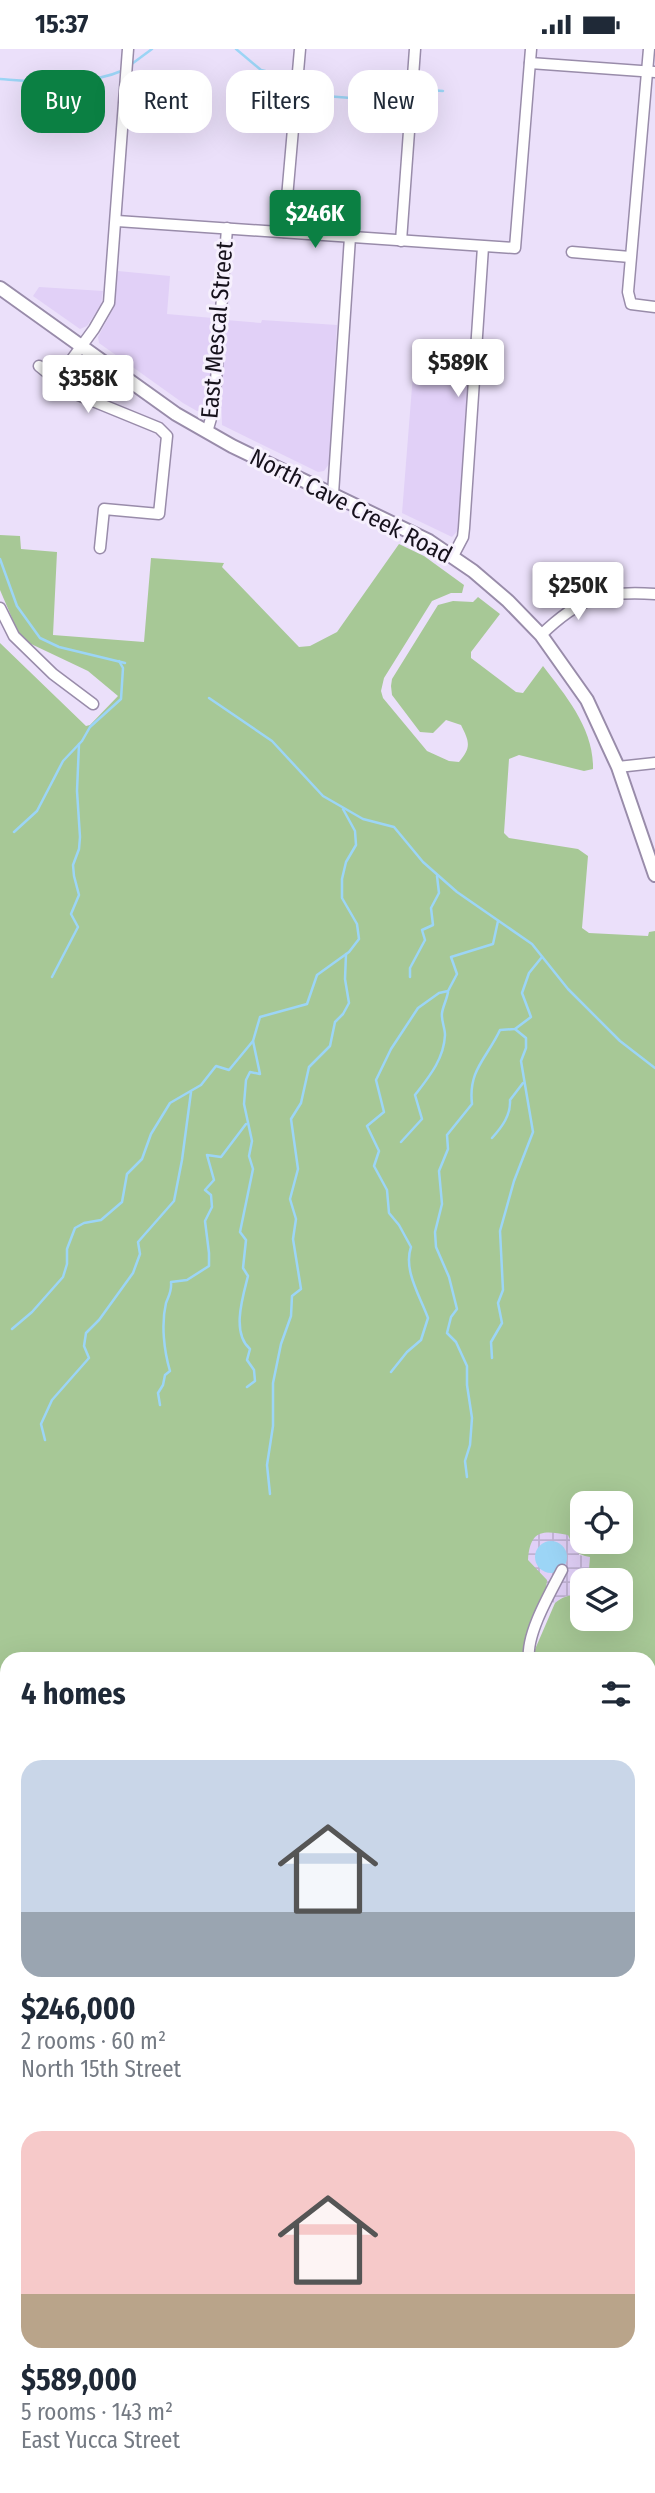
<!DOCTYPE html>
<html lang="en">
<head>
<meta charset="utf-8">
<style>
	body { margin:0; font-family:"Fira Sans Condensed",sans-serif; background:#f2f2f3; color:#1f2937; height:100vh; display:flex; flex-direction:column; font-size:26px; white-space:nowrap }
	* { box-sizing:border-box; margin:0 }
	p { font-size:23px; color:#747a83 }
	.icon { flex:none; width:38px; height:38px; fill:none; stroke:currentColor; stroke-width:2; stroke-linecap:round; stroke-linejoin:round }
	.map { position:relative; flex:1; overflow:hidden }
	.panel { position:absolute; left:0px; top:1603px; width:656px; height:842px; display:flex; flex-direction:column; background:#fff; border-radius:21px 21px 0 0; box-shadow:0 7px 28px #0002 }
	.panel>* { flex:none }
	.guide { position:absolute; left:21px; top:21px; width:614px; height:63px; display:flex; gap:14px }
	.controls { position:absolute; left:570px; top:1442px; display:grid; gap:14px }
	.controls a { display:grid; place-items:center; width:63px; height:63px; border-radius:14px; background:#fff; box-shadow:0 7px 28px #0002; font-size:35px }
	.price { position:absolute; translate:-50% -60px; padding:0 16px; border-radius:7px; background:#fff; color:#222; font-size:23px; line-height:46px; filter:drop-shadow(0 2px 4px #0008) }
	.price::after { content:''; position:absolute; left:50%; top:42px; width:21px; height:16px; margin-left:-10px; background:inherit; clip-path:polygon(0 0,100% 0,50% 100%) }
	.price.active { background:#0b8043; color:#fff }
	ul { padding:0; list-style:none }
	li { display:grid; align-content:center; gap:14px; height:371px; padding:0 21px }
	li span { display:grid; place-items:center; height:217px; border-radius:21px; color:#555 }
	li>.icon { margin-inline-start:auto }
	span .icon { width:126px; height:126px; fill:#fffc; stroke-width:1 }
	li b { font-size:30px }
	h2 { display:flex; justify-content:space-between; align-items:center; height:84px; padding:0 21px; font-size:30px }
	.chip { padding:0 24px; border-radius:21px; background:#fff; box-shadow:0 7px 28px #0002; font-size:24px; line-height:63px }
	.chip.active { background:#0b8043; color:#fff }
	.status { display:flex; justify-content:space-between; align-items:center; height:49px; padding:0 35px; background:#fff; direction:ltr }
	.status svg { height:19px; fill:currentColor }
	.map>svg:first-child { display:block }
	.built { fill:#e1d0f7 }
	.industrial { fill:url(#industrial-grid) }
	.grass { fill:#a7c896; fill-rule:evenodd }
	.park { fill:url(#park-tufts) }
	.water { fill:#9cd5f6 }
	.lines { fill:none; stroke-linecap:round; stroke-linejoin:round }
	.stream { stroke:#9cd5f6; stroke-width:2.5 }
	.minor-casing { stroke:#998caa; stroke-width:13 }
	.major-casing { stroke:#998caa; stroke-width:16 }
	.minor { stroke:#fff; stroke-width:10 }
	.major { stroke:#fff; stroke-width:12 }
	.labels { text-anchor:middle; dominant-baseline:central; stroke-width:6; stroke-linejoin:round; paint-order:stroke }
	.street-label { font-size:24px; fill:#16111c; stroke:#f6f0fd }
</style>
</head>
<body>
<div class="status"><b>15:37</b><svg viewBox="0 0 49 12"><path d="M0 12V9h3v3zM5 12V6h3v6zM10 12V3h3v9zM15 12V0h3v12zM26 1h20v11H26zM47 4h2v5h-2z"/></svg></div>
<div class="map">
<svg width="655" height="2444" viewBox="0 0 655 2444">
	<defs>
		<pattern id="industrial-grid" width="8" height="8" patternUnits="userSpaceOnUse" patternTransform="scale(1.75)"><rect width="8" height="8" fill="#e1d0f7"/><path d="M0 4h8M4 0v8" fill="none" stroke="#c0b2d3"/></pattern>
		<pattern id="park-tufts" width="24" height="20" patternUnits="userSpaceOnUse" patternTransform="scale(1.75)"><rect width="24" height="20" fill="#a7c896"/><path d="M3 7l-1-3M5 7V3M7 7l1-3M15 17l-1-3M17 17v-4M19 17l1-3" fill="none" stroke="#8fab81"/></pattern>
	</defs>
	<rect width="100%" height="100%" fill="#ebe0fa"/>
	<g class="built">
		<polygon points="118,222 170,227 167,265 213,269 209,356 203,362 197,362 183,354 99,294 98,288 114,258"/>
		<polygon points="39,238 103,242 101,256 87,277 80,280 33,247"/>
		<polygon points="226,271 261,274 262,271 337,276 329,415 324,422 318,423 222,376 221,336"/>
		<polygon points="415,300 469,304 459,480 452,488 402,464"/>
	</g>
	<polygon class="industrial" points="531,1465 583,1466 579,1506 590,1508 588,1531 583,1531 583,1546 574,1545 561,1549 555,1554 547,1551 508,1509"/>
	<g class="grass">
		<path d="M 0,486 L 20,487 L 21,500 L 57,503 L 53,586 L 144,593 L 151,509 L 224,514 L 222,518 L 299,598 L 310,597 L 337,583 L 399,495 L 424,507 L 464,536 L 462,544 L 451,544 L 432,552 L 384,629 L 381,642 L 383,649 L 427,702 L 449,712 L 459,713 C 472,698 469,692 461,676 L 446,671 L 433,684 L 420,683 L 392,646 L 391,637 L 392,630 L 438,556 L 453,552 L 473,553 L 478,548 L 500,565 L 471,603 L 471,609 L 516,643 L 523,644 L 543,617 C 566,647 594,680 593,720 L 584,722 L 519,706 L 509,710 L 504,784 L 509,789 L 578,800 L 588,807 L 582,879 L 589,884 L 648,887 L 649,883 L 655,882 L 655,1680 L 649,1679 L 649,1610 L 534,1610 L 533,1605 L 555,1554 C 563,1547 572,1545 583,1546 L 583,1570 L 621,1570 L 621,1531 L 588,1531 L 590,1508 C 575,1506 574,1499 568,1486 C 542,1481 530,1481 528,1511 L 547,1531 L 545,1549 L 524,1600 L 524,1610 L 7,1610 L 7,2050 L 0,2050 L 0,594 L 86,677 L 90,676 L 118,647 L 88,622 L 29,594 L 18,583 L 0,541 ZM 583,1454 L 621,1454 L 621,1493 L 583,1493 Z"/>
		<rect x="649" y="1693" width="6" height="655"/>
	</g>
	<polygon class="park" points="0,2340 7,2343 7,2438 37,2438 37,2444 0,2444"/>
	<circle class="water" cx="551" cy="1508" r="16"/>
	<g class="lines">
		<g class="stream">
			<polyline points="236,0 261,21 294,29"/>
			<polyline points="129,17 152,0"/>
			<path d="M 0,30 C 41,33 85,38 124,21"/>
			<polyline points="301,30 307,30 313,46 351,49 358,55 393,56 406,38 409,39"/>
			<polyline points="415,40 443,42"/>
			<polyline points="0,510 17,557 40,589 59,598 125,614"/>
			<polyline points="209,649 272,692 323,747 363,770 394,778 423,813 457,843 532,895 568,940 620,992 655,1019"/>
			<polyline points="14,783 37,762 63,712 82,692 90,678 121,650 123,619 119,612"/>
			<polyline points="52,928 78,878 71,865 79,846 74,827 73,816 79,800 80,788 77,742 79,695"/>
			<polyline points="410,928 410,919 425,891 422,881 433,876 431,859 439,844 437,827"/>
			<path d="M 492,1089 C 502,1078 511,1066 510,1051 L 523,1034"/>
			<path d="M 401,1093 L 422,1070 L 415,1046 C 429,1028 444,1010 445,986 C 445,979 441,971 442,964 C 443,957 447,950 448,943"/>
			<polyline points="12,1280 32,1263 63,1228 67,1215 67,1200 75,1179 84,1174 101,1171 122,1153 127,1125 142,1110 151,1085 170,1054 201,1036 216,1017 229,1021 253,992 260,968 307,955 317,926 349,903 359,890 357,875 342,849 342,830 346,813 356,796 355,782 343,760"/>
			<polyline points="492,1309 491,1293 502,1274 498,1254 503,1241 500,1182 514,1132 533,1083 521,1012 526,999 526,989 515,980"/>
			<path d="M 391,1323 L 407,1303 L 421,1291 L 428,1269 C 420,1247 403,1221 411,1198 L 399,1176 L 389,1164 L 387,1141 L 374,1117 L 379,1102 L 367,1077 L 384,1063 L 376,1031 L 391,1000 L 418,959 L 439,944 L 448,942 L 457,925 L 451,908 L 493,895 L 498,872"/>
			<path d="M 247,1338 L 255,1332 L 254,1321 L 247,1311 L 250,1300 C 231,1284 243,1247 248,1227 L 243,1219 L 246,1191 L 240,1183 L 253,1120 L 249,1107 L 252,1092 L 244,1055 L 246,1031 L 250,1023 L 260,1025 L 253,992"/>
			<path d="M 160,1356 L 158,1344 L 163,1336 L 165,1326 L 170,1322 C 164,1302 161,1275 166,1254 C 169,1246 172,1242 171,1233 L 187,1231 L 209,1217 L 209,1204 L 205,1172 L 212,1158 L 211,1146 L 205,1141 L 214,1131 L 207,1106 L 221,1108 L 246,1075"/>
			<polyline points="45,1391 41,1375 52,1351 89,1309 84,1297 86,1284 99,1271 133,1224 140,1205 138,1193 174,1152 182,1111 191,1043"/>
			<path d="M 467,1428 L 465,1412 L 470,1396 L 472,1369 L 467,1336 L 467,1317 L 456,1293 L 447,1284 L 451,1268 L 457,1260 L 449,1228 L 436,1198 L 435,1183 L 442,1155 L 439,1122 L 448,1100 L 447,1086 L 472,1055 C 468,1021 487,1009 500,981 L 515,980 L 531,968 L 522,944 L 529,924 L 542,908"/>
			<polyline points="270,1445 267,1416 273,1377 273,1334 281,1295 291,1267 292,1247 301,1240 293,1190 296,1170 290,1150 298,1120 291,1070 301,1054 309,1018 330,997 335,973 343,965 349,954 345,930 346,905"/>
		</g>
		<defs>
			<g id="minor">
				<polyline points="649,0 628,243 631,255 655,258"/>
				<polyline points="530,14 655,23"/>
				<polyline points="117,172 515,199 531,0"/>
				<polyline points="284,183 300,0"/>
				<polyline points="401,192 415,0"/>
				<polyline points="572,203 630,208"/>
				<polyline points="39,317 71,343 159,379 167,387 159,465 104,460 100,499"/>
				<polyline points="56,332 94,280 109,254 128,0"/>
				<polyline points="207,383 214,359 227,179"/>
				<polyline points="333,445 350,188"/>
				<polyline points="453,507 463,488 464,479 483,198"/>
				<polyline points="0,559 14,587 53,625 93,655"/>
				<path d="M 541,586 C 579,549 603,541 655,545"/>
				<polyline points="618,718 655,714"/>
				<path d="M 529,1610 C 526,1585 550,1544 562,1521"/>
				<polyline points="649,1685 655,1685"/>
				<polyline points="0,2196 7,2180"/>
				<polyline points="0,2210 7,2212"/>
				<polyline points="0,2335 7,2338"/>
				<polyline points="649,2357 655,2358"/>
				<polyline points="42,2444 43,2438"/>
				<polyline points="266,2444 266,2438"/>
				<polyline points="476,2444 476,2438"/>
			</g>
			<polyline id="major" points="0,239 176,365 232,397 429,492 473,522 508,552 541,586 587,651 618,718 655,826"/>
		</defs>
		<use href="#minor" class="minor-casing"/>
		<use href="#major" class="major-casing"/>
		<use href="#minor" class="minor"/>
		<use href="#major" class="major"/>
	</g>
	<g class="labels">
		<g class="street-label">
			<text transform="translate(217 281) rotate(-85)">East Mescal Street</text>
			<text transform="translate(351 457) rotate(27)">North Cave Creek Road</text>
		</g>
	</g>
</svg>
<div class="controls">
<a><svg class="icon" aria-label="locate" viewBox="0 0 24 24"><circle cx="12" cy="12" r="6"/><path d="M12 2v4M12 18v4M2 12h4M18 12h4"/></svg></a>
<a><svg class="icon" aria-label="layers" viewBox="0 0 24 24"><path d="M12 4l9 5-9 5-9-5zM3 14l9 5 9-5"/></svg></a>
</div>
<b class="price active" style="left:315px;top:201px">$246K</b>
<b class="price" style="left:458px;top:350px">$589K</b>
<b class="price" style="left:88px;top:366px">$358K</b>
<b class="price" style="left:578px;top:573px">$250K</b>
<div class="guide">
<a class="chip active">Buy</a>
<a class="chip">Rent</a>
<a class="chip">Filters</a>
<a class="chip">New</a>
</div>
<section class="panel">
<h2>4 homes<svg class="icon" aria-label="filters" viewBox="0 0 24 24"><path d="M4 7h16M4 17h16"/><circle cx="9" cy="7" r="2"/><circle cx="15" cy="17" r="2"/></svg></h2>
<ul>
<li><span style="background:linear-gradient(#c9d6e8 70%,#9aa5b1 0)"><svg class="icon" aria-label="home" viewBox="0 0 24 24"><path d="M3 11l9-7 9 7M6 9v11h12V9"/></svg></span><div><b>$246,000</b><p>2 rooms · 60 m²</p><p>North 15th Street</p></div></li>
<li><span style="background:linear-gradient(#f6c9c9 75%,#b9a48a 0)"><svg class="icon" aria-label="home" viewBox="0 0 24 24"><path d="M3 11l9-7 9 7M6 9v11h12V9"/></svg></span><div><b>$589,000</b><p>5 rooms · 143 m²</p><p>East Yucca Street</p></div></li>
</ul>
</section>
</div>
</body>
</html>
